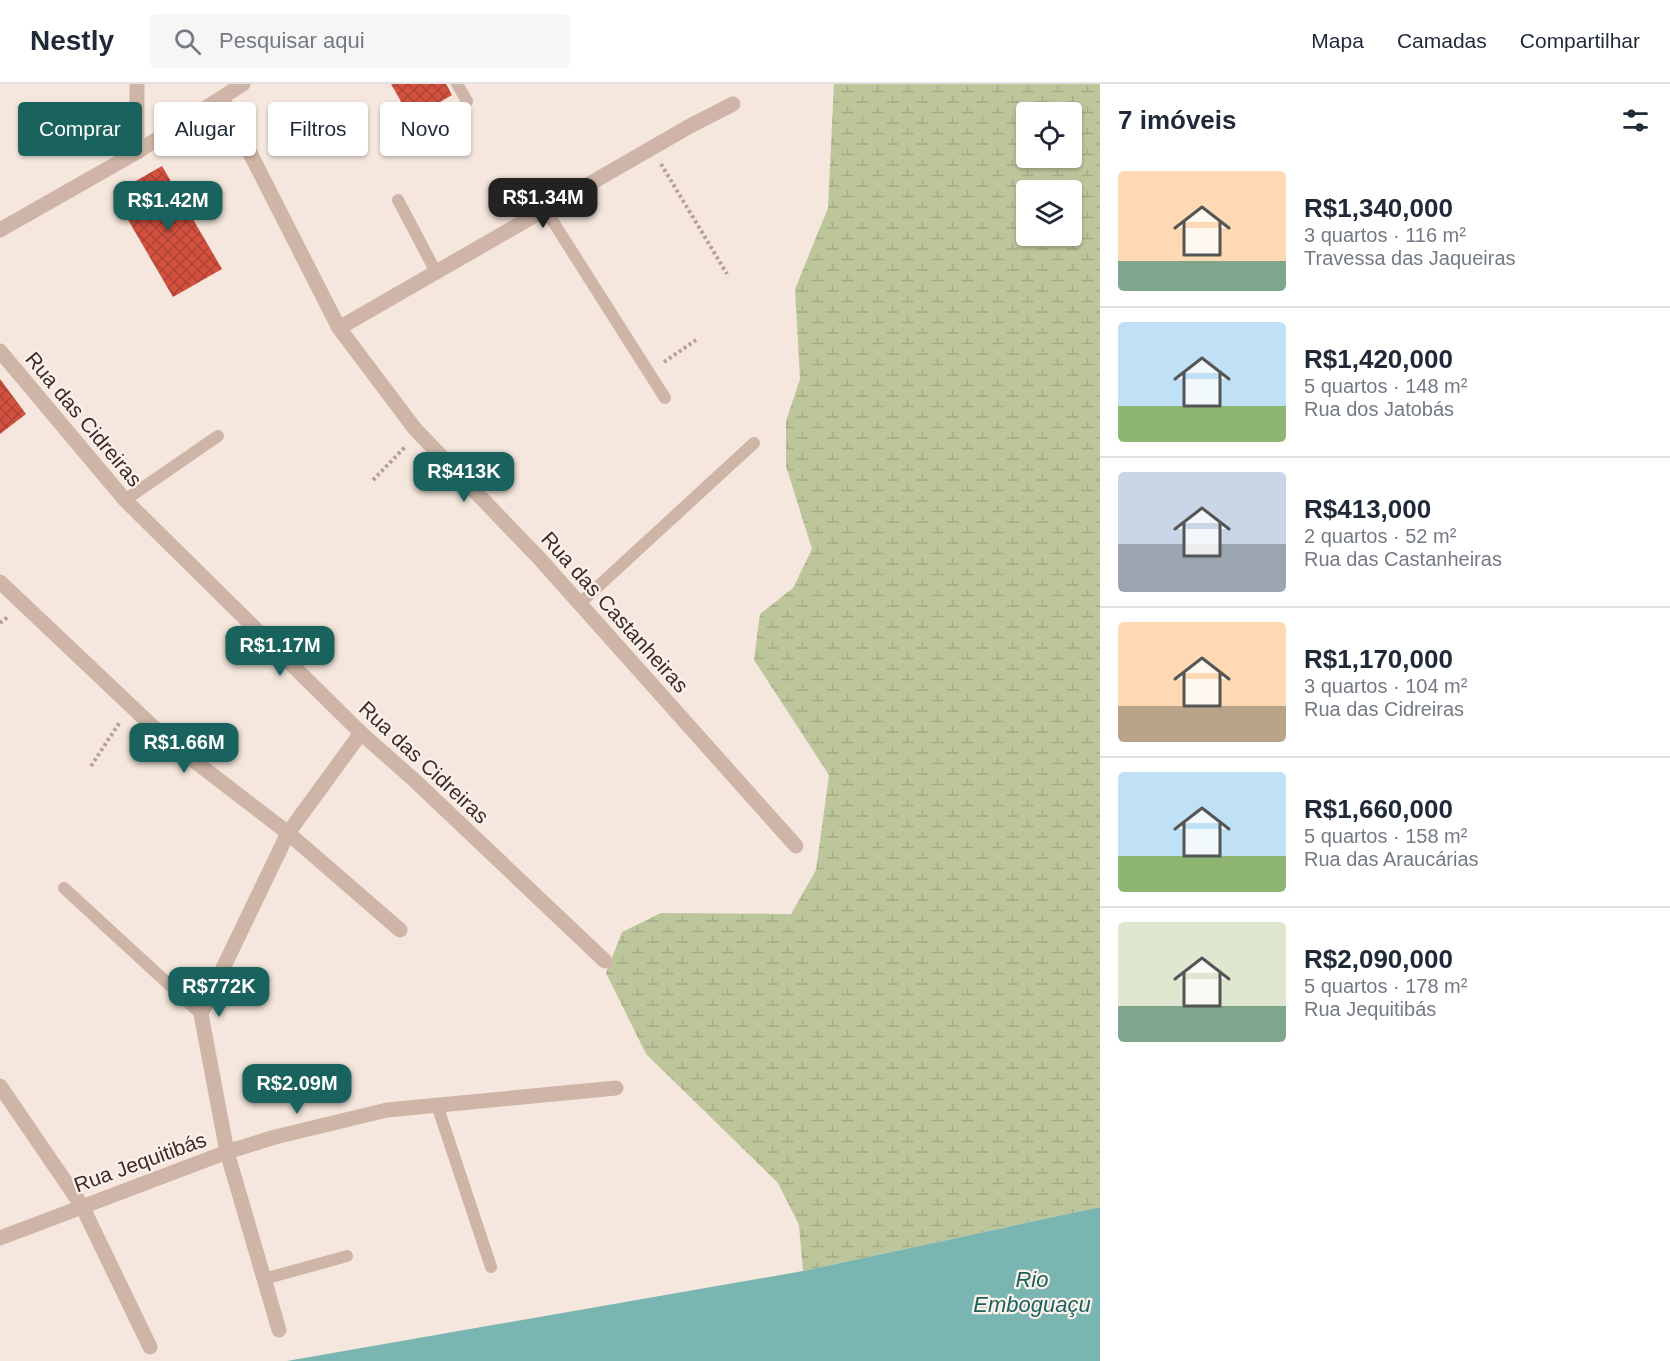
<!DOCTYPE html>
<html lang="pt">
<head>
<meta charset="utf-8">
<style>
	body { margin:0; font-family:Helvetica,sans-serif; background:#f6f6f7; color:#1f2937; height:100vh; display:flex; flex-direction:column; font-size:22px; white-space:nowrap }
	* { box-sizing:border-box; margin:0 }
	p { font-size:20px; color:#747a83 }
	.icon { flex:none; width:33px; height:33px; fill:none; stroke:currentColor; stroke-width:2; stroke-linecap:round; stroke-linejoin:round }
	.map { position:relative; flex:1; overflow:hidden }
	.sheet { display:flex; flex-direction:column; background:#fff; width:570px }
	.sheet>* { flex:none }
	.hud { position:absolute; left:18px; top:18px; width:570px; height:54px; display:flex; gap:12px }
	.buttons { position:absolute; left:1016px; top:18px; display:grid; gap:12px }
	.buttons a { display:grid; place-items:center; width:66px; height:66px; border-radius:6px; background:#fff; box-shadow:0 2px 4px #0004; font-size:30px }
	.price { position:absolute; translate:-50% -51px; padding:0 14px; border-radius:12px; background:#19625e; color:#fff; font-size:20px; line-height:39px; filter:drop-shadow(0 2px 3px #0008) }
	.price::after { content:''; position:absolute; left:50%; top:36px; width:18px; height:14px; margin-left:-9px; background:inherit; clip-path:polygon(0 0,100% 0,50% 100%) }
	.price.on { background:#222; color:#fff }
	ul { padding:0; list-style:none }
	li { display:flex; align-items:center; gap:18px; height:150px; padding:0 18px }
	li+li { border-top:2px solid #e0e1e3 }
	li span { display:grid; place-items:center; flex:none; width:168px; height:120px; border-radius:6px; color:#555 }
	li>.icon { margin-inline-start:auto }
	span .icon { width:72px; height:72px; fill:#fffc; stroke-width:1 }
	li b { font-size:26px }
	h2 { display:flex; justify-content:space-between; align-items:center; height:72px; padding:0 18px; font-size:26px }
	.tag { padding:0 21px; border-radius:6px; background:#fff; box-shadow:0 2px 4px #0004; font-size:21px; line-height:54px }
	.tag.on { background:#19625e; color:#fff }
	header { display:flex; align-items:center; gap:36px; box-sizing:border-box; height:84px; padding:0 30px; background:#fff; border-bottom:2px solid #e0e1e3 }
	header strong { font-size:28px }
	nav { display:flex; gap:33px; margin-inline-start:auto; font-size:21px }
	.search { width:420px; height:54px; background:#f6f6f7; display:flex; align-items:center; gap:15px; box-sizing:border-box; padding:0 21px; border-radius:6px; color:#747a83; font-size:22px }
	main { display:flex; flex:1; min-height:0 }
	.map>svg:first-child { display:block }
	.wetland { fill:url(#wetland-marsh); fill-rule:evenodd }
	.water { fill:#79b6b1 }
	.building { fill:url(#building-cross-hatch) }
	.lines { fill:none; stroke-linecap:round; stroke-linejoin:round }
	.path { stroke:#bb9f91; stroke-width:4; stroke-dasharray:3 3; stroke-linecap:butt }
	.service { stroke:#cfb5a7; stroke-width:12 }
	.minor { stroke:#cfb5a7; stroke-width:15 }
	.labels { text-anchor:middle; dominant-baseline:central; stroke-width:4.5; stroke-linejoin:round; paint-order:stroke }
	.street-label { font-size:21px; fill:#3b2c29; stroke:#fcf2eb }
	.water-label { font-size:22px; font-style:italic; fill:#19625e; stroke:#fcf2eb }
</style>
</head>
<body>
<header>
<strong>Nestly</strong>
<div class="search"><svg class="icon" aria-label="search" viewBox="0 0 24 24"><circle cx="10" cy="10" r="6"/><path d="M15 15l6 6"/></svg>Pesquisar aqui</div>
<nav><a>Mapa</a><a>Camadas</a><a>Compartilhar</a></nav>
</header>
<main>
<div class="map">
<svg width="1100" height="1277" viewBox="0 0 1100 1277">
	<defs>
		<pattern id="wetland-marsh" width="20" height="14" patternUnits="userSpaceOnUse" patternTransform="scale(1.5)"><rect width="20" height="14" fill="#bdc69b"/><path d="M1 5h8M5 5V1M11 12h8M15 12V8" fill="none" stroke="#a3aa86"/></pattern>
		<pattern id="building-cross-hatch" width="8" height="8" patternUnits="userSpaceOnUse" patternTransform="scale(1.5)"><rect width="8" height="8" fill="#d3513e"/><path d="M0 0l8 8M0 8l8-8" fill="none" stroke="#ac4334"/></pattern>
	</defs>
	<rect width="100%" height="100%" fill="#f5e7dd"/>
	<path class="wetland" d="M 834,0 L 1100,0 L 1100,1123 L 803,1187 L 799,1141 L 778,1099 L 646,970 L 606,889 L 622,848 L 661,829 L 791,830 L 816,786 L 829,691 L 754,576 L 760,530 L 793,504 L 812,465 L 786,382 L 786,337 L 800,295 L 795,205 L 828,124 ZM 1026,28 L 1071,28 L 1071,74 L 1026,74 ZM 1026,106 L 1071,106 L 1071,152 L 1026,152 Z"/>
	<polygon class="water" points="1100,1123 1100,1277 287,1277 803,1187"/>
	<g class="building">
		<polygon points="391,0 446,0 452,11 411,35"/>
		<polygon points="162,82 222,185 173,213 113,110"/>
		<polygon points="0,295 26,330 0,350"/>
	</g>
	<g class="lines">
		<g class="path">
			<polyline points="661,80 727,190"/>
			<polyline points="664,278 696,256"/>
			<polyline points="373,396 406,362"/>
			<polyline points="0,539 9,532"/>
			<polyline points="91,682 120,638"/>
		</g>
		<g class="service">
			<polyline points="457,0 467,17"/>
			<polyline points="398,116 436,188"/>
			<polyline points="545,125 665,314"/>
			<polyline points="125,416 218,352"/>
			<polyline points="579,520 754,359"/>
			<polyline points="64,804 201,930"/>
			<polyline points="437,1021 491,1183"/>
			<polyline points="264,1195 347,1172"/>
		</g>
		<g class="minor">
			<polyline points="222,14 339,244 415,345 539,474 796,762"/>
			<polyline points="137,68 137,0"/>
			<polyline points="0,146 137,68 243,0"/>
			<polyline points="339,244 690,42 733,20"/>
			<polyline points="0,267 125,416 361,649 413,695 605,877"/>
			<polyline points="0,498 167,656 288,749 400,846"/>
			<polyline points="0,1002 82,1122 150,1263"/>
			<polyline points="0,1154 227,1068 275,1053 387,1026 616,1004"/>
			<polyline points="279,1246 227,1068 201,930 288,749 361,649"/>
		</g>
	</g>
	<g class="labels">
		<g class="street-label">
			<text transform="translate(84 335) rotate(50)">Rua das Cidreiras</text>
			<text transform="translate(615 528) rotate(48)">Rua das Castanheiras</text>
			<text transform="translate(424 678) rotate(43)">Rua das Cidreiras</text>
			<text transform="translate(140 1078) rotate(-20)">Rua Jequitibás</text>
		</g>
		<g class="water-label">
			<text x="1032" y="1195">Rio<tspan x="1032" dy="25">Emboguaçu</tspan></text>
		</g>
	</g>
</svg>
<div class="buttons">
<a><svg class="icon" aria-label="locate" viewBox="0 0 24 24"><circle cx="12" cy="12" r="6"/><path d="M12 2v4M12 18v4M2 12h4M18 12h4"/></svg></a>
<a><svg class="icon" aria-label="layers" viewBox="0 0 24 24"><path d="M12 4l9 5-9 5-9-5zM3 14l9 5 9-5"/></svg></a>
</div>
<b class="price on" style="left:543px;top:145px">R$1.34M</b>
<b class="price" style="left:168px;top:148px">R$1.42M</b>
<b class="price" style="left:464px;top:419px">R$413K</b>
<b class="price" style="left:280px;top:593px">R$1.17M</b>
<b class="price" style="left:184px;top:690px">R$1.66M</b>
<b class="price" style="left:219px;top:934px">R$772K</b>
<b class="price" style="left:297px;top:1031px">R$2.09M</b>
<div class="hud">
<a class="tag on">Comprar</a>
<a class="tag">Alugar</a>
<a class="tag">Filtros</a>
<a class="tag">Novo</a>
</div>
</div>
<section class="sheet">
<h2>7 imóveis<svg class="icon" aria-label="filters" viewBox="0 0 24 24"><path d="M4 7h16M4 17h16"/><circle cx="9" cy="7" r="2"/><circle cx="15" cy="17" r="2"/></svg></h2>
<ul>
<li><span style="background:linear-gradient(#ffd9b3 75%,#7fa58c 0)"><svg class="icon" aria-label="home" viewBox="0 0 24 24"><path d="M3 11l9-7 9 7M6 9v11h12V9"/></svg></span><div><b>R$1,340,000</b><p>3 quartos · 116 m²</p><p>Travessa das Jaqueiras</p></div></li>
<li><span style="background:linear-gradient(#bfe0f5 70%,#8fb573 0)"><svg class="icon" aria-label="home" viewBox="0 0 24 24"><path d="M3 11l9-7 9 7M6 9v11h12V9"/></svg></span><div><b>R$1,420,000</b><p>5 quartos · 148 m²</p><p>Rua dos Jatobás</p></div></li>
<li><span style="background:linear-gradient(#c9d6e8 60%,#9aa5b1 0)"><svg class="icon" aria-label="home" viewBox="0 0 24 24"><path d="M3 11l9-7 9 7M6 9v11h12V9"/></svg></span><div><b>R$413,000</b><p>2 quartos · 52 m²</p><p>Rua das Castanheiras</p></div></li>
<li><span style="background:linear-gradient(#ffd9b3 70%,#b9a48a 0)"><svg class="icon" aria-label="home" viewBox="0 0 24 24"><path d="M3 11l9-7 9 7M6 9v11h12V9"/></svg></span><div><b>R$1,170,000</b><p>3 quartos · 104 m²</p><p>Rua das Cidreiras</p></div></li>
<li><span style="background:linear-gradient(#bfe0f5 70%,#8fb573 0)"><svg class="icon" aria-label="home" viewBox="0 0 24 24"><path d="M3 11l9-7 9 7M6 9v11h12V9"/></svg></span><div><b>R$1,660,000</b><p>5 quartos · 158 m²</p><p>Rua das Araucárias</p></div></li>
<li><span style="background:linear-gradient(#dfe7d0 70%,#7fa58c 0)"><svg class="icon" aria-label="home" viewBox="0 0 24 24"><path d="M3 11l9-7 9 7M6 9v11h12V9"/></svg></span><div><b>R$2,090,000</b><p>5 quartos · 178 m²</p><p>Rua Jequitibás</p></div></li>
</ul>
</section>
</main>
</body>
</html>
